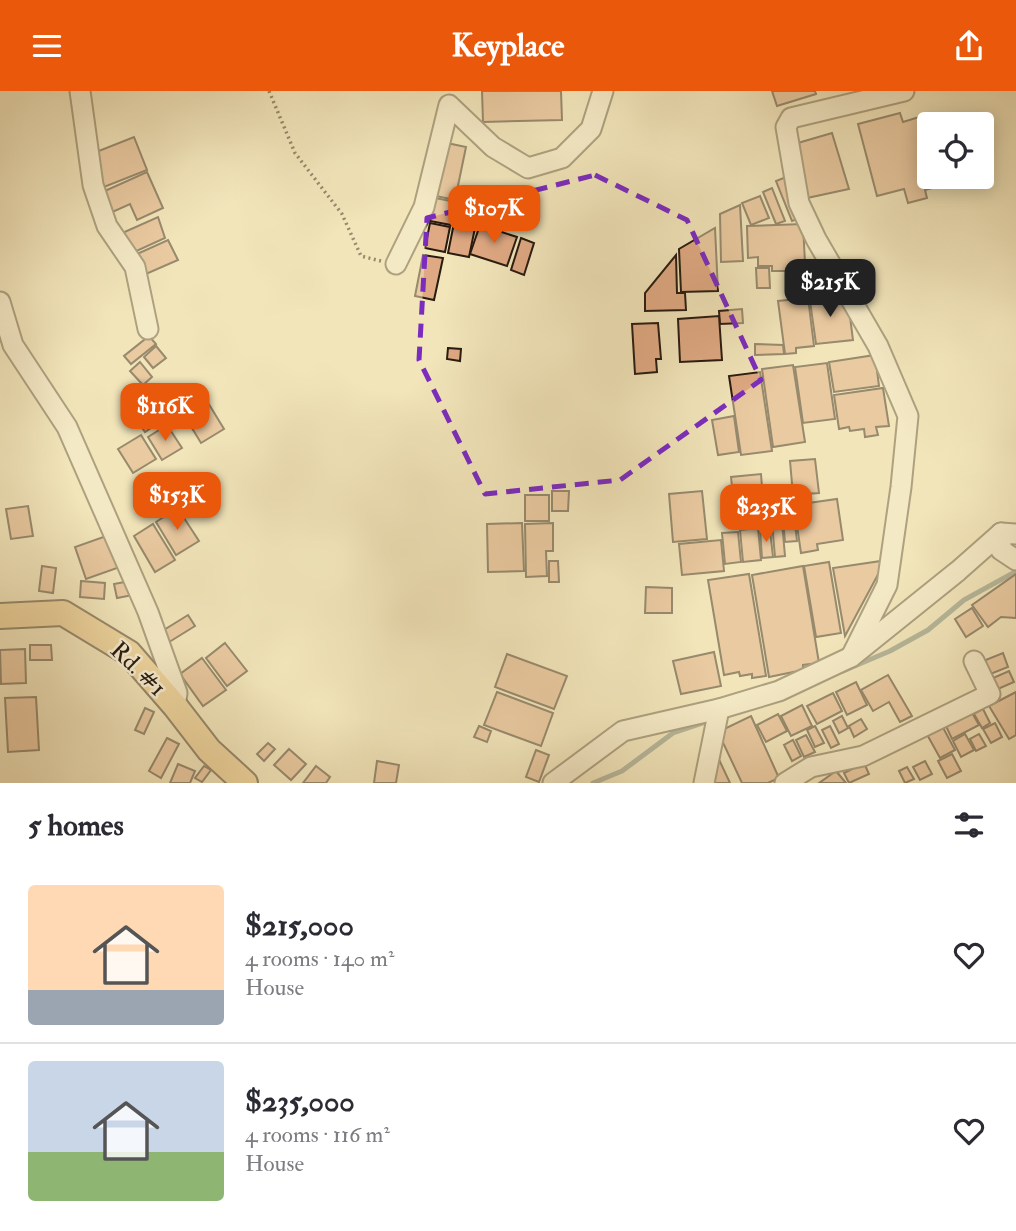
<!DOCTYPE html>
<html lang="en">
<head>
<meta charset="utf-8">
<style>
	body { margin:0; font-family:"IM FELL Double Pica",serif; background:#f7f7f7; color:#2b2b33; height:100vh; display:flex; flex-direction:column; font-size:26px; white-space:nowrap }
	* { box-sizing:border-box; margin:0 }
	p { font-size:23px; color:#7c7c81 }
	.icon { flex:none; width:38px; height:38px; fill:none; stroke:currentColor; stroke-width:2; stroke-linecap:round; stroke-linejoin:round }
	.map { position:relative; height:692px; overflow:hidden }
	.side { display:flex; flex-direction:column; background:#fff; flex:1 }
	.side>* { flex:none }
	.controls { position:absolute; left:917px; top:21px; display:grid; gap:14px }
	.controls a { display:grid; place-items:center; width:77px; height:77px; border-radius:7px; background:#fff; box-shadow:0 4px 18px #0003; font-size:35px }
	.price { position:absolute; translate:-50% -60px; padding:0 16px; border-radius:14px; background:#ea580c; color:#fff; font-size:23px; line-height:46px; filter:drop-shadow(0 2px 4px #0008) }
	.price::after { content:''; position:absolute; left:50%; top:42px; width:21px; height:16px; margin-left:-10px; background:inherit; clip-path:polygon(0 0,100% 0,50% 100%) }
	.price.active { background:#222; color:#fff }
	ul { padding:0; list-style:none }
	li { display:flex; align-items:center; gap:21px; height:175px; padding:0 28px }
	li+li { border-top:2px solid #e1e1e2 }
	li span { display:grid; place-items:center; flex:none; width:196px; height:140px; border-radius:7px; color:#555 }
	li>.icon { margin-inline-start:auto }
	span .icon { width:84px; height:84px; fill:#fffc; stroke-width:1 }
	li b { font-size:30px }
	h2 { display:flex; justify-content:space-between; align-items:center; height:84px; padding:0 28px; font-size:30px }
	header { display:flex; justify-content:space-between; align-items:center; height:91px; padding:0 28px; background:#ea580c; color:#fff; font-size:32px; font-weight:700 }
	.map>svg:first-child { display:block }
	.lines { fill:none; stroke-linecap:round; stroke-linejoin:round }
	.stream { stroke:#6d7d71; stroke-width:5 }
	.building { fill:#dfa983; stroke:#281b10; stroke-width:2 }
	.minor-casing { stroke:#5a4e3a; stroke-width:23 }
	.major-casing { stroke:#281b10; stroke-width:28 }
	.path { stroke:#281b10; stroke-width:3.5; stroke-dasharray:2 3.5; stroke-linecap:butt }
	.minor { stroke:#f7eed2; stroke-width:19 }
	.major { stroke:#e9c27d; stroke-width:24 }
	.marked { fill:none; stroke:#7b2cbf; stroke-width:5; stroke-dasharray:14 9; stroke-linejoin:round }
	.labels { text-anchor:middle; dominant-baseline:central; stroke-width:5; stroke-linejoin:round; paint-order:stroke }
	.street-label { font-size:24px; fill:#281b10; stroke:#f7eed2 }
</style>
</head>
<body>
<header><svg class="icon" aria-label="menu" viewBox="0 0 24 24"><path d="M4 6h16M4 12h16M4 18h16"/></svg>Keyplace<svg class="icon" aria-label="share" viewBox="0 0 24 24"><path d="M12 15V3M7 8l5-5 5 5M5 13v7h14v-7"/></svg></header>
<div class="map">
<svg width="1016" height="692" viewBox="0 0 1016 692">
	<rect width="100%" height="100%" fill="#f2e5ba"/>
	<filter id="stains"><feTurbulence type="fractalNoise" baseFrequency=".00286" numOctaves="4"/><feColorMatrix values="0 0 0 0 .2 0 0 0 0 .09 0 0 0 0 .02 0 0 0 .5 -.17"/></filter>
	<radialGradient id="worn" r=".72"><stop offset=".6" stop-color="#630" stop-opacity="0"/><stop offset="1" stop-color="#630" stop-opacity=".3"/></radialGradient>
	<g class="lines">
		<g class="stream">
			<polyline points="843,580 890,560 928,539 964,509 1015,481"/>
			<polyline points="593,692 622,680 673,642 709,630"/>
		</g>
	</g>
	<g class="building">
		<polygon points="482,0 561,0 562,29 483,31"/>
		<polygon points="772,0 815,0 816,3 777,15"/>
		<polygon points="900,22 903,31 919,26 920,33 932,30 933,33 929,33 929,86 941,86 943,94 925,99 927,107 908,112 904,98 877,105 858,33"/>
		<polygon points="832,42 849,98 807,107 791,54"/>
		<polygon points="134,46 147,79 104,96 91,63"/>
		<polygon points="447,52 466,56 455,109 436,105"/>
		<polygon points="147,81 163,117 137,129 130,113 108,123 98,103"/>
		<polygon points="786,86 803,126 792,130 776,90"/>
		<polygon points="772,97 785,130 776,133 763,101"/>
		<polygon points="760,105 769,127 751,134 742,112"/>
		<polygon points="435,107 456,111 451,134 430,130"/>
		<polygon points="740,114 743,170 721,171 720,123"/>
		<polygon points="158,126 165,147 130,163 120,143"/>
		<polygon points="464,130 476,132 469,166 448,162 454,132 463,134"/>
		<polygon points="430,132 450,136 445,161 425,157"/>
		<polygon points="803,133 805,172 792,173 793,180 772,180 772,175 758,175 758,166 748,167 747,135"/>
		<polygon points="480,134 517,146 507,175 470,163"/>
		<polygon points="715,137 718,200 681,201 679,158"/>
		<polygon points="521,147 534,152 524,184 511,179"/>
		<polygon points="168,149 178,169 146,183 137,163"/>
		<polygon points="423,164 443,167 434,209 415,205"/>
		<polygon points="676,164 677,202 685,202 686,219 645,220 645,202"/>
		<polygon points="756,177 769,177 770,197 757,197"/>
		<polygon points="832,200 833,211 848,210 853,249 816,253 809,203"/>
		<polygon points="808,207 814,255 796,257 796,262 785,263 778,210"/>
		<polygon points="742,218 743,232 720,233 719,220"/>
		<polygon points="719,225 722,269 680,271 678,228"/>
		<polygon points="658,232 661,268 656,268 657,281 635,283 632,233"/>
		<polygon points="149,245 156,253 131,273 124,265"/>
		<polygon points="755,253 783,254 784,263 755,264"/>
		<polygon points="156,255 166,267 153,277 144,266"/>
		<polygon points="448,257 461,258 460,270 447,268"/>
		<polygon points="875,264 879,295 834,301 829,271"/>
		<polygon points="140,271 152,286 143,294 130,280"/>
		<polygon points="827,272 835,328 803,332 795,276"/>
		<polygon points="793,274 805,351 773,356 762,278"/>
		<polygon points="760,281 772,360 741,364 729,285"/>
		<polygon points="883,297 889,335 876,336 878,344 865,346 864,338 850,340 849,336 839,338 834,304"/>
		<polygon points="146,301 164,328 145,341 127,314"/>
		<polygon points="207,310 224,338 201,352 184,324"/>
		<polygon points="734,325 739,361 718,364 712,329"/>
		<polygon points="167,334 182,357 162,369 148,346"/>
		<polygon points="141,344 156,368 133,382 118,358"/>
		<polygon points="815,368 819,402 793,404 790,370"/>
		<polygon points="761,383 765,434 729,437 726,415 734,414 731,386"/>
		<polygon points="552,400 569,400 568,420 552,420"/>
		<polygon points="702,400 707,448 673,451 669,403"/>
		<rect x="525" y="404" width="24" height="26"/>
		<polygon points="837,408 843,449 817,453 818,459 801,462 794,414"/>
		<polygon points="28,415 33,445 11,448 6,418"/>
		<polygon points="793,415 797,450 785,451 782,416"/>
		<polygon points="176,418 182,428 184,427 199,450 176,464 156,431"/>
		<polygon points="782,431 785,465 775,466 772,432"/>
		<polygon points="522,432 524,480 488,481 487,433"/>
		<polygon points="553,432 553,460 546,460 547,485 526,486 525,433"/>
		<polygon points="153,433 175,469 155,481 134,445"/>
		<polygon points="758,437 761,469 743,471 740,439"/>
		<polygon points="760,439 770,439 773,466 762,467"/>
		<polygon points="738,441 741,471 725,473 722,442"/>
		<polygon points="109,444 120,476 86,488 75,456"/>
		<polygon points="721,449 724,480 682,484 679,453"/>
		<polygon points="549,470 558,470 559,491 549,491"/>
		<polygon points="881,470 882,476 845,545 833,477"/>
		<polygon points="829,471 841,542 816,546 804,475"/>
		<polygon points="42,475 56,477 53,502 39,500"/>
		<polygon points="803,475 819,572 803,574 803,579 769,586 752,484"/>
		<polygon points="749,483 766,585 752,587 752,583 740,585 739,581 724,584 708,489"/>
		<polygon points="1016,483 1016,527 1001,526 988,536 972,514"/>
		<polygon points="81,490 105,492 104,508 80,506"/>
		<polygon points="130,490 133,504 117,507 114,493"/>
		<polygon points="646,496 672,497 672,522 645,522"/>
		<polygon points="972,517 983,535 966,546 955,528"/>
		<polygon points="188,524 195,535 166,553 159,542"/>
		<polygon points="225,552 247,580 227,595 206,567"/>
		<polygon points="30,554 51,554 52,569 30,569"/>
		<polygon points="25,558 26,592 1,593 0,559"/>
		<polygon points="714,561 721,595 681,603 673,570"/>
		<polygon points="1003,562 1008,576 988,584 983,570"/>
		<polygon points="507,563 567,585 554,618 495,596"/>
		<polygon points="202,567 226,599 203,615 180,583"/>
		<polygon points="1009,580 1014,591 998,598 993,587"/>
		<polygon points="888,584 912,625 900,631 889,611 873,620 861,599"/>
		<polygon points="856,591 867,614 847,624 836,601"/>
		<polygon points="497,601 553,622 541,655 484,634"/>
		<polygon points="1016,601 1016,644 1009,648 989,615"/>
		<polygon points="833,602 842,620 817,633 807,615"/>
		<polygon points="36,606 39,659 8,661 5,607"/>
		<polygon points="802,614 812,635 791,645 781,625"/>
		<polygon points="145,617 154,621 144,643 135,639"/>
		<polygon points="983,618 990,632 982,637 974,623"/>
		<polygon points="971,620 979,634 952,648 945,633"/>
		<polygon points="778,623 787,640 766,651 757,634"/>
		<polygon points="751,625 779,687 768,692 742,692 718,641"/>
		<polygon points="842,625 848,637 839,642 833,630"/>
		<polygon points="861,628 867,638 854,646 849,635"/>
		<polygon points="939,629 955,659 940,667 924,638"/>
		<polygon points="995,632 1002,646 991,652 983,638"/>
		<polygon points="479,635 491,640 487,651 474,646"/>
		<polygon points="815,635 824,652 815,656 807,639"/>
		<polygon points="830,635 839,653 831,657 822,639"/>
		<polygon points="965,643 974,659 961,666 953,650"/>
		<polygon points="979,643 986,655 976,660 970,648"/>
		<polygon points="806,644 815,661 804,666 796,649"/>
		<polygon points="167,647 179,653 161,687 149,680"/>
		<polygon points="793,649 801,665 792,670 784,654"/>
		<polygon points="268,652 275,658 264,670 257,663"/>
		<polygon points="289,658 306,673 291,689 274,674"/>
		<polygon points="536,659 549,664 539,691 526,686"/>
		<polygon points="715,660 730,692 710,692"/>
		<polygon points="952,663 961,680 947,687 938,670"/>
		<polygon points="377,670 399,674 396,692 374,692"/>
		<polygon points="925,670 932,683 920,689 913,676"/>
		<polygon points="864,672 869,683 849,692 844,682"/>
		<polygon points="178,673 195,680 190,692 170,692"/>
		<polygon points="204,675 211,679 202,691 195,687"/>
		<polygon points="316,675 330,686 326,692 303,692"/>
		<polygon points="907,676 914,688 905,692 899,680"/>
		<polygon points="836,680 846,692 819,692"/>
	</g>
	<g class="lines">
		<defs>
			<g id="minor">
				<polyline points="80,0 93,94 107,135 135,176 148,238"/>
				<polyline points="396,173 424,116 449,14 493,56 528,77 562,67 591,38 603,0"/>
				<polyline points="0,211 13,254 67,336 148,521 177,602 175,615"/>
				<polyline points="1001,442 1001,459 1016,469"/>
				<polyline points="851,566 887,494 901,396 908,325 878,255 816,148 799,112 786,36 791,27 904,0"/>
				<polyline points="553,692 623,640 719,618 779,600 851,566 958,480 1001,442 1016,443"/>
				<polyline points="704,692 719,618"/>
				<polyline points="785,692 811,676 863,665 990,603 974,570"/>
			</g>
			<polyline id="major" points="0,525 63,522 129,562 175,615 209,659 245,692"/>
		</defs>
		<use href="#minor" class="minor-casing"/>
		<use href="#major" class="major-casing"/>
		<polyline class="path" points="269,0 295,62 342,123 361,165 381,170"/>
		<use href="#minor" class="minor"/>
		<use href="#major" class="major"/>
	</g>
	<path d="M0 0H1016V692H0ZM 595,84 L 687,129 L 761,289 L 620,389 L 485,403 L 419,269 L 427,127 Z" fill="#f2e5ba" fill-opacity=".55" fill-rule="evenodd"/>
	<path class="marked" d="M 595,84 L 687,129 L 761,289 L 620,389 L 485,403 L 419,269 L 427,127 Z"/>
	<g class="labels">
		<g class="street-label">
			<text transform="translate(138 578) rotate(44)">Rd. #1</text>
		</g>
	</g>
	<rect width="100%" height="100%" filter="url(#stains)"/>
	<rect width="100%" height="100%" fill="url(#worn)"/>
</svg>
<div class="controls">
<a><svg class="icon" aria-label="locate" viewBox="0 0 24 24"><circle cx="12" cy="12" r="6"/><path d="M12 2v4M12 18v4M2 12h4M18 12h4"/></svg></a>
</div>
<b class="price" style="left:494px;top:154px">$107K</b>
<b class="price active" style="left:830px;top:228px">$215K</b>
<b class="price" style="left:165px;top:352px">$116K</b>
<b class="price" style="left:177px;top:441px">$153K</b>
<b class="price" style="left:766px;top:453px">$235K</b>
</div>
<section class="side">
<h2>5 homes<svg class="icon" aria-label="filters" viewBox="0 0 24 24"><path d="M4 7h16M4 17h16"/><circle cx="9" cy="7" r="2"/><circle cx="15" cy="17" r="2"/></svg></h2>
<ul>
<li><span style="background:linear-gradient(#ffd9b3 75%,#9aa5b1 0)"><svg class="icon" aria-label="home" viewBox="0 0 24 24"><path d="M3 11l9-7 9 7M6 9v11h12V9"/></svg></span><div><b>$215,000</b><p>4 rooms · 140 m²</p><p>House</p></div><svg class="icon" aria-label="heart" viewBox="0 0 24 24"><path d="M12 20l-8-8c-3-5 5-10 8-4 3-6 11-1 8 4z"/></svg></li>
<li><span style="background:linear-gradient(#c9d6e8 65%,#8fb573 0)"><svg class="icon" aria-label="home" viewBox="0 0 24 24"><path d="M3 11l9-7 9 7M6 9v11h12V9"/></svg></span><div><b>$235,000</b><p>4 rooms · 116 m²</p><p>House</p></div><svg class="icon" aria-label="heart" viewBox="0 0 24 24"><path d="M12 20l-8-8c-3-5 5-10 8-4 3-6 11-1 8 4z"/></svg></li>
</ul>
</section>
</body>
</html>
